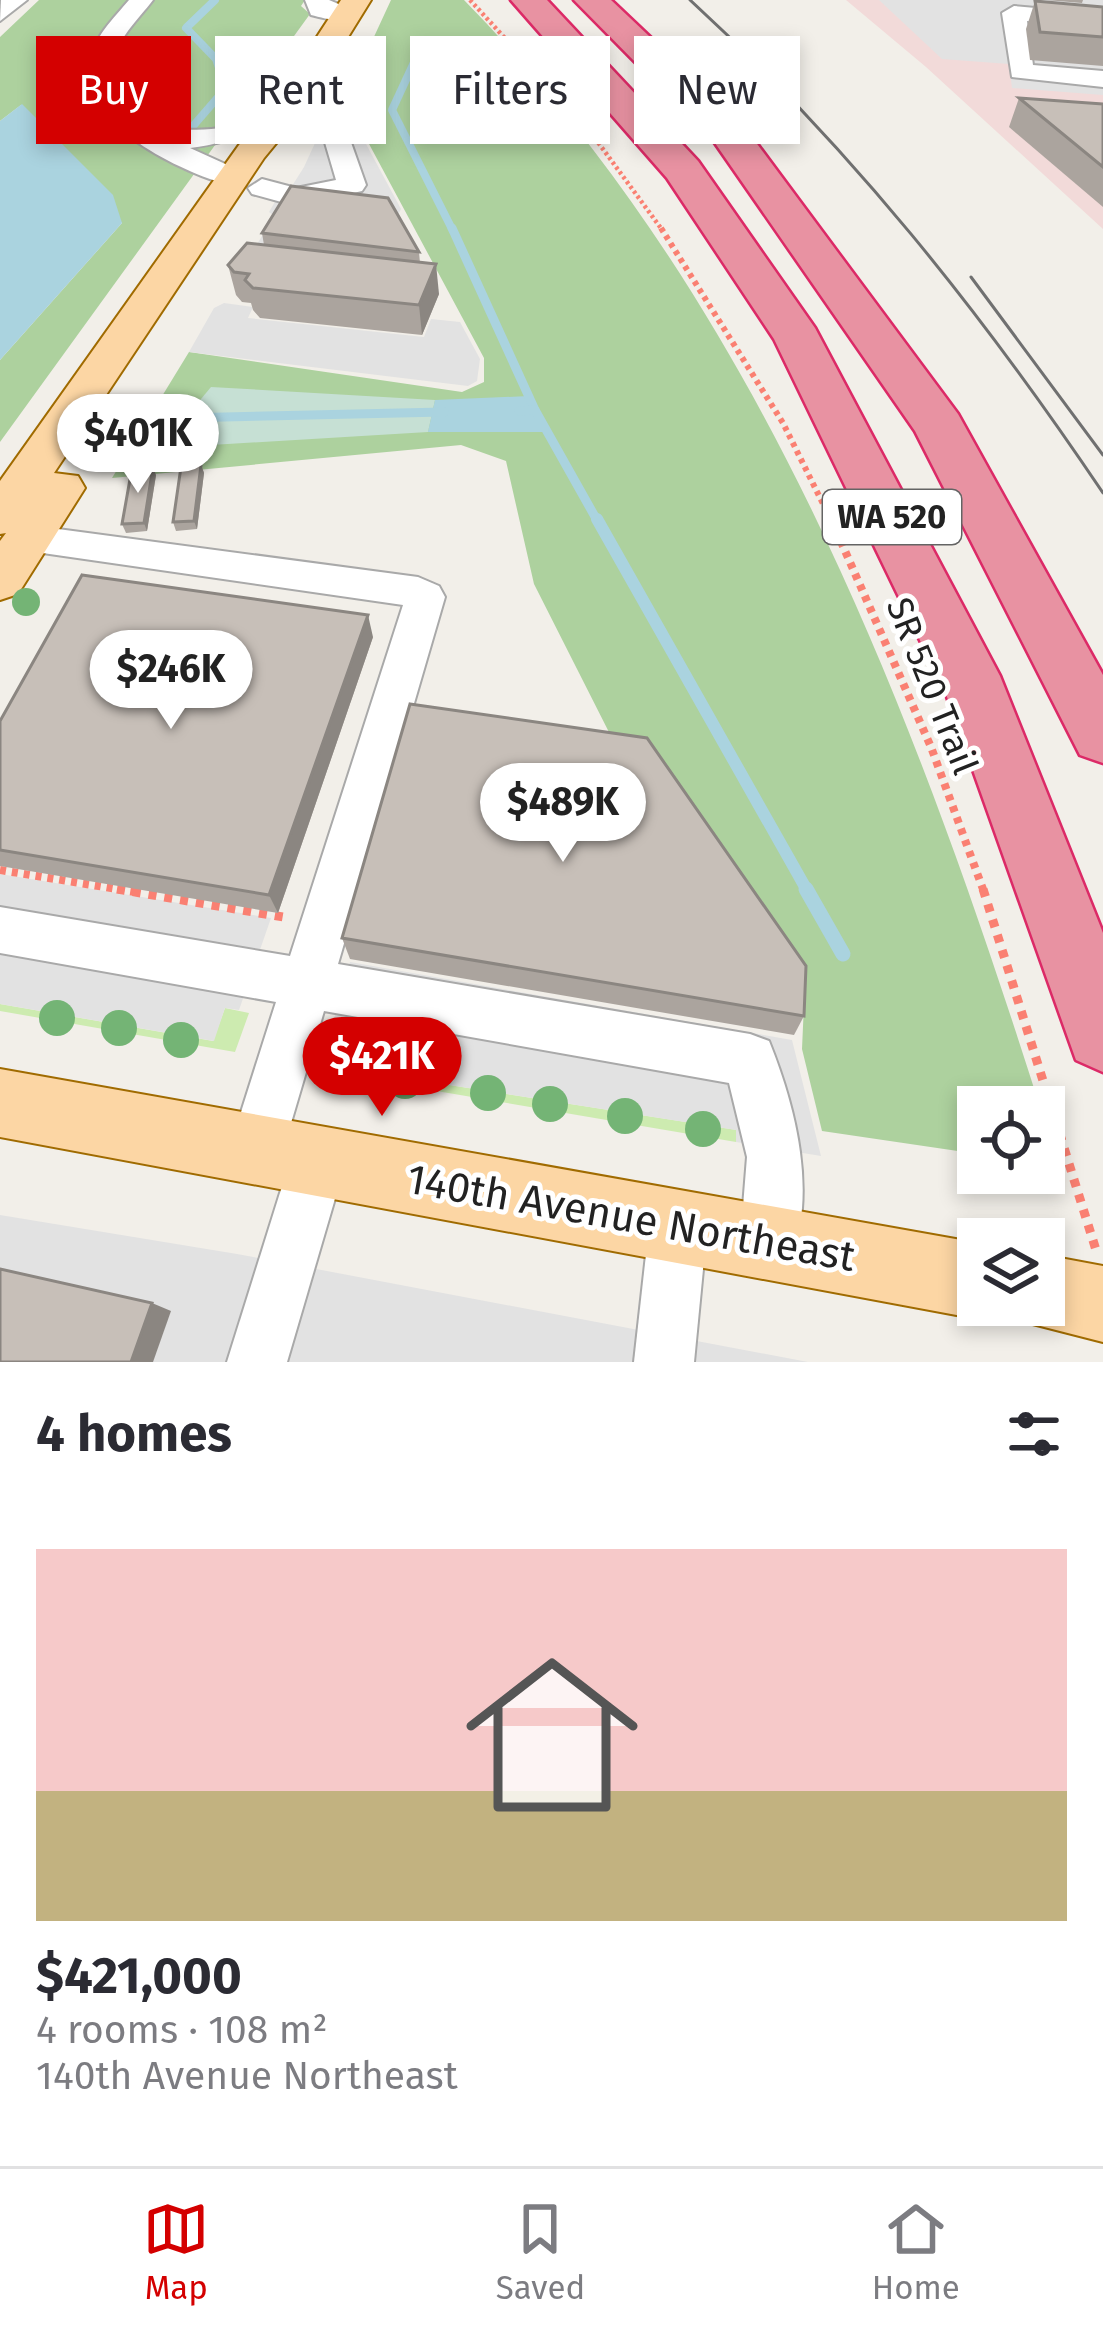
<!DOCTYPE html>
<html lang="en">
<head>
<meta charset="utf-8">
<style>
	body { margin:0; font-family:"Fira Sans",sans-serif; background:#f7f7f7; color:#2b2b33; height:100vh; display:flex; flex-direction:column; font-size:45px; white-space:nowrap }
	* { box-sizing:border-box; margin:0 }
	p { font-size:39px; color:#7c7c81 }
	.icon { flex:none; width:66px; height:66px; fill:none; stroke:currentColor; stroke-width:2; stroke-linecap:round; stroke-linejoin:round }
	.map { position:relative; height:1362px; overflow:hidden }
	.drawer { display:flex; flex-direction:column; background:#fff; flex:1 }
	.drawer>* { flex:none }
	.banner { position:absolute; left:36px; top:36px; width:1032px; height:108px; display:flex; gap:24px }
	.controls { position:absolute; left:957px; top:1086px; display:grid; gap:24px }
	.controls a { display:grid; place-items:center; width:108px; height:108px; border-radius:0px; background:#fff; box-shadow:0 6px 18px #0003; font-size:60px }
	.price { position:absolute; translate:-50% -102px; padding:0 27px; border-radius:42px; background:#fff; color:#222; font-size:39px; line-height:78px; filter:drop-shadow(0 3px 6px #0008) }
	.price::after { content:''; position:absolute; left:50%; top:72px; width:36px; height:27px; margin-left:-18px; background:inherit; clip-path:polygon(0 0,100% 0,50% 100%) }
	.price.active { background:#d40000; color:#fff }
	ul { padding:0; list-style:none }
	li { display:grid; align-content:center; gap:24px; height:636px; padding:0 36px }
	li span { display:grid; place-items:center; height:372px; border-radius:0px; color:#555 }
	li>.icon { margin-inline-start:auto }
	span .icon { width:216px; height:216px; fill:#fffc; stroke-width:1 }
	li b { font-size:51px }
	h2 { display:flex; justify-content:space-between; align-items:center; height:144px; padding:0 36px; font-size:51px }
	.pill { padding:0 42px; border-radius:0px; background:#fff; box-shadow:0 6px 18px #0003; font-size:42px; line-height:108px }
	.pill.active { background:#d40000; color:#fff }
	.menu { display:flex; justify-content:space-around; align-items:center; height:168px; border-top:3px solid #e1e1e2; background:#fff; font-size:33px; color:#7c7c81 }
	.menu a { display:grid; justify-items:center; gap:6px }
	.menu .active { color:#d40000 }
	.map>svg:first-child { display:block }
	.commercial { fill:#f2dad9 }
	.grass { fill:#cdebb0 }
	.forest { fill:#add19e }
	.wetland { fill:#c6e0d4 }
	.parking { fill:#e2e2e2 }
	.water { fill:#aad3df }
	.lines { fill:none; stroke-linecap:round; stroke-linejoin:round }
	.stream-far3 { stroke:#aad3df; stroke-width:8 }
	.stream-far2 { stroke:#aad3df; stroke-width:9 }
	.stream-far1 { stroke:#aad3df; stroke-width:12 }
	.stream { stroke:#aad3df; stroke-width:15 }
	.minor-casing { stroke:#a9a9a9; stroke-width:4 }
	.major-casing { stroke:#a06b00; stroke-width:4 }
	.highway-casing { stroke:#dc2a67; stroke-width:5 }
	.path-far3 { stroke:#fa8072; stroke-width:4.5; stroke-dasharray:3 3; stroke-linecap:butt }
	.path-far2 { stroke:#fa8072; stroke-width:6; stroke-dasharray:4.5 4.5; stroke-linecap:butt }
	.path-far1 { stroke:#fa8072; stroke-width:8; stroke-dasharray:6 6; stroke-linecap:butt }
	.path { stroke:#fa8072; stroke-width:9; stroke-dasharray:8 8; stroke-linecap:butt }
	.minor { fill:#fff; fill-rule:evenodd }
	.major { fill:#fcd6a4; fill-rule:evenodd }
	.highway { fill:#e892a2; fill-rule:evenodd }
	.tram { stroke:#707070; stroke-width:3 }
	.tree { fill:#74b475 }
	.wall { fill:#aba49e }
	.shaded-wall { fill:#8b8681 }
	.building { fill:#c7bfb8; stroke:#8b8681; stroke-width:3 }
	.labels { text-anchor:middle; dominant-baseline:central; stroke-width:10; stroke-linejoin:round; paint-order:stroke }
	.shield { fill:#fff; stroke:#646464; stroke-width:3 }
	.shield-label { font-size:33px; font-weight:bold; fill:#222 }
	.street-label { font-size:36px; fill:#222; stroke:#fff }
	.near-street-label { font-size:42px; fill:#222; stroke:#fff }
</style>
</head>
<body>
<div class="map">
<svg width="1103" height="1362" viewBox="0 0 1103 1362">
	<rect width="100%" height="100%" fill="#f2efe9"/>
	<polygon class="commercial" points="846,0 1103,0 1103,229 926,67"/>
	<g class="grass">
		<polygon points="0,1004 213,1041 225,1008 249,1013 235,1052 0,1011"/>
		<polygon points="321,1065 737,1130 736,1142 319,1071"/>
	</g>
	<g class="forest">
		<polygon points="39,0 305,0 301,6 310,14 0,442 0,360 122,223 21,105 0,121 0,37"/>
		<path d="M 391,0 L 464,0 C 760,303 914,710 1040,1107 L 978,1107 L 978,1154 L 822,1131 L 802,1049 L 805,981 L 619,752 L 534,584 L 506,461 L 461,445 L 112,478 L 189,352 L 462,392 L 484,382 L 484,358 L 354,116 L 348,93 Z"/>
	</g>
	<polygon class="wetland" points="211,387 435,400 428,432 211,445 166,441"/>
	<g class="parking">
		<polygon points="879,0 1103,0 1103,95 1012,88 1009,64 942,59"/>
		<polygon points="332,106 351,116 401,209 398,215 267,263 247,261 274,216 269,212 283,188 292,186 304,167"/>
		<polygon points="224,303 253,307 248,318 424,337 431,319 460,322 480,359 477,381 468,386 189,352 214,308"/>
		<polygon points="0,874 271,918 239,1010 225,1008 214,1041 0,1004"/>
		<polygon points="350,962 792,1040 821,1156 736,1142 736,1130 321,1065"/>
		<polygon points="0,1215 237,1254 808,1362 153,1362 0,1290"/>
	</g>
	<g class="water">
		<polygon points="22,104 113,195 122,223 0,360 0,121"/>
		<polygon points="529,396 547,432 428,432 435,400"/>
	</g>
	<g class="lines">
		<g class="stream-far3">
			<polyline points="424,41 392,110 453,231"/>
			<polyline points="193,126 226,88 216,59 186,28 215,0"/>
		</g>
		<g class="stream-far2">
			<polyline points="452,228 535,410"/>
			<polyline points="519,411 535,410 598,522"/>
			<polyline points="181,418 444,412"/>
		</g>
		<polyline class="stream-far1" points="597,519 808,892"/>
		<polyline class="stream" points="806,889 843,954"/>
		<defs>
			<g id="minor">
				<polygon points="27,0 0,21 1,0"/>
				<path d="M 129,0 L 153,0 C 138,20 117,38 113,64 C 104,125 182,136 225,127 C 245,123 266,105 287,106 C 305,106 325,113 342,117 L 366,185 L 362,191 L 296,206 L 252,194 L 248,188 L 262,179 L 296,188 L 336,180 L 321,129 C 274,119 240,142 190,148 L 243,172 L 247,178 L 233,186 C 186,175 75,123 89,62 C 94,37 113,19 129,0 Z"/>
				<path d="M 305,0 L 329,0 L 360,13 C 349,25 326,19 311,15 Z"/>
				<polygon points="1014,6 1103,14 1103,28 1027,21 1033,65 1103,71 1103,87 1012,77 1002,13"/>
				<path d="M 28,525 L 418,577 L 439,586 L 445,597 L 338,964 L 750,1034 L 769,1041 C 796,1108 818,1195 789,1264 L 769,1273 L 749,1264 L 740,1244 L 747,1157 L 729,1083 L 324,1011 L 283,1150 L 275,1169 L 256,1177 L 237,1169 L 229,1150 L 276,1002 L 0,953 L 0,907 L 290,956 L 403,605 L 15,549 L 9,539 L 15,529 Z"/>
				<polygon points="318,1133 338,1141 346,1161 287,1362 227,1362 290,1161 298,1141"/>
				<polygon points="678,1199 698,1208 707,1228 694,1362 634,1362 649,1228 658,1208"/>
			</g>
			<g id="major">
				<polygon points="341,0 371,0 301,113 264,158 54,473 78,476 85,488 18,594 0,600 0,541 6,533 0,534 0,481 239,145 271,107"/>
				<polygon points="0,1069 978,1243 978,1305 1006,1305 978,1319 0,1137"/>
				<polygon points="1044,1255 1103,1266 1103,1342 1017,1320 1011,1305 1044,1305"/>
			</g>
			<g id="highway">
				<polygon points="511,0 547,0 698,161 815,328 1000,676 1103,933 1103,1072 1076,1060 946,694 774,339 667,178"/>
				<polygon points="574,0 611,0 743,125 958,414 1103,675 1103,763 1080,755 915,431 715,143"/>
			</g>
		</defs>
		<use href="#minor" class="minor-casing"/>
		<use href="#major" class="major-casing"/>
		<use href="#highway" class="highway-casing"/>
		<polyline class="path-far3" points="470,0 589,130 663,231"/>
		<polyline class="path-far2" points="661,228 783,423 832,522"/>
		<g class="path-far1">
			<polyline points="831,519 931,747 984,892"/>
			<polyline points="0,870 135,892"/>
		</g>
		<g class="path">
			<polyline points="117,889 289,918"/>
			<polyline points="983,889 1096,1250"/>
		</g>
		<use href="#minor" class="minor"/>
		<use href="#major" class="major"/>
		<use href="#highway" class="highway"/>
		<g class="tram">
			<path d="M 690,0 C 850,147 982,313 1103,493"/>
			<polyline points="971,277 1103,455"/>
		</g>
	</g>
	<g class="tree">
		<circle cx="26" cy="602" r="14"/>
		<circle cx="57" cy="1018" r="18"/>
		<circle cx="119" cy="1028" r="18"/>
		<circle cx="181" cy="1040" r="18"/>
		<circle cx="334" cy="1071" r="18"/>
		<circle cx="405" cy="1081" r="18"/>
		<circle cx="488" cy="1093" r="18"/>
		<circle cx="550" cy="1104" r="18"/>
		<circle cx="625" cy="1116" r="18"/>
		<circle cx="703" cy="1129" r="18"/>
	</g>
	<g class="wall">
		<polygon points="1046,0 1083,0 1082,3"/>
		<polygon points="1035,1 1103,7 1103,66 1030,60 1026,29"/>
		<polygon points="1019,98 1103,104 1103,207 1009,127"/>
		<polygon points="262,233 419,252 420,263 439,294 422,335 260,318 253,310 251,303 242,302 236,295 228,265 264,245"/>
		<polygon points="201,465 204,473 197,529 176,531 173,522"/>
		<polygon points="156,475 147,531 126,533 122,524"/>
		<polygon points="373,637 278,913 0,866 0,721"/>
		<polygon points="342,938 804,1016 794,1035 350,959"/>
	</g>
	<g class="shaded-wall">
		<polygon points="436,264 439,294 422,335 419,305"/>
		<polygon points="201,465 204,473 197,529 194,521"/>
		<polygon points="153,467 156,475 147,531 144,523"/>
		<polygon points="368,615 373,637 278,913 269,895"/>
		<polygon points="152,1303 171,1311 153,1362 131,1362"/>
	</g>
	<g class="building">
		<polygon points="1035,1 1103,7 1103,37 1040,32"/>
		<polygon points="1019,98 1103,104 1103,167"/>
		<polygon points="291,186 388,198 419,252 262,233"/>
		<polygon points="247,243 436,264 419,305 253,288 245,280 249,274 234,272 228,265"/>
		<polygon points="201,465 194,521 173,522 181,467"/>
		<polygon points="153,467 144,523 122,524 132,468"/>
		<polygon points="82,575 368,615 269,895 0,850 0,721"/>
		<polygon points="410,704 647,738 806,966 804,1016 342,938"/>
		<polygon points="0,1269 152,1303 131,1362 0,1362"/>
	</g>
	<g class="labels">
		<rect class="shield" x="823" y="490" width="138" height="54" rx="9"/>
		<g class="shield-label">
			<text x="892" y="517">WA 520</text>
		</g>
		<g class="street-label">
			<text transform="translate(932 686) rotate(68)">SR 520 Trail</text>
		</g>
		<g class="near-street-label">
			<text transform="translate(631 1218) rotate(10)">140th Avenue Northeast</text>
		</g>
	</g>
</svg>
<div class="controls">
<a><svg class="icon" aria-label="locate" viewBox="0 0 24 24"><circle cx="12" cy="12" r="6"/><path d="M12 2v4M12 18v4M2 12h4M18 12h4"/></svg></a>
<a><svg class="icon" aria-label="layers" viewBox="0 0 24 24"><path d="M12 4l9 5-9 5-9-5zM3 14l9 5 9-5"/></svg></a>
</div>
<b class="price" style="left:138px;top:496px">$401K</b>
<b class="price" style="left:171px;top:732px">$246K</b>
<b class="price" style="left:563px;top:865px">$489K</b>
<b class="price active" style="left:382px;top:1119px">$421K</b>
<div class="banner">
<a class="pill active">Buy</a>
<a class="pill">Rent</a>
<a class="pill">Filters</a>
<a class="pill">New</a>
</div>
</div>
<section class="drawer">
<h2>4 homes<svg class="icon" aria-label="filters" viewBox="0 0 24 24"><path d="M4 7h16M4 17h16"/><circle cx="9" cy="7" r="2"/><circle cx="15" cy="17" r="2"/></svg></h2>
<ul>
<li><span style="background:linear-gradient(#f6c9c9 65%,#c2b280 0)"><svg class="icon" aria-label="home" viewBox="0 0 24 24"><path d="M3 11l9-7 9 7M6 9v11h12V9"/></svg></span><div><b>$421,000</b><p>4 rooms · 108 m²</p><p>140th Avenue Northeast</p></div></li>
</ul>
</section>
<nav class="menu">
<a class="active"><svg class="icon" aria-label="map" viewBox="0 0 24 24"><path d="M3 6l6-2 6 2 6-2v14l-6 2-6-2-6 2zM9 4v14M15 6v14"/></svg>Map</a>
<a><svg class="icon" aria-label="saved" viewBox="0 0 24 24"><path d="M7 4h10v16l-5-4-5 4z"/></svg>Saved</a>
<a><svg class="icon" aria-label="home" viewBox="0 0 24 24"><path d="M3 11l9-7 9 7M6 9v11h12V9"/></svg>Home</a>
</nav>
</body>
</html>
